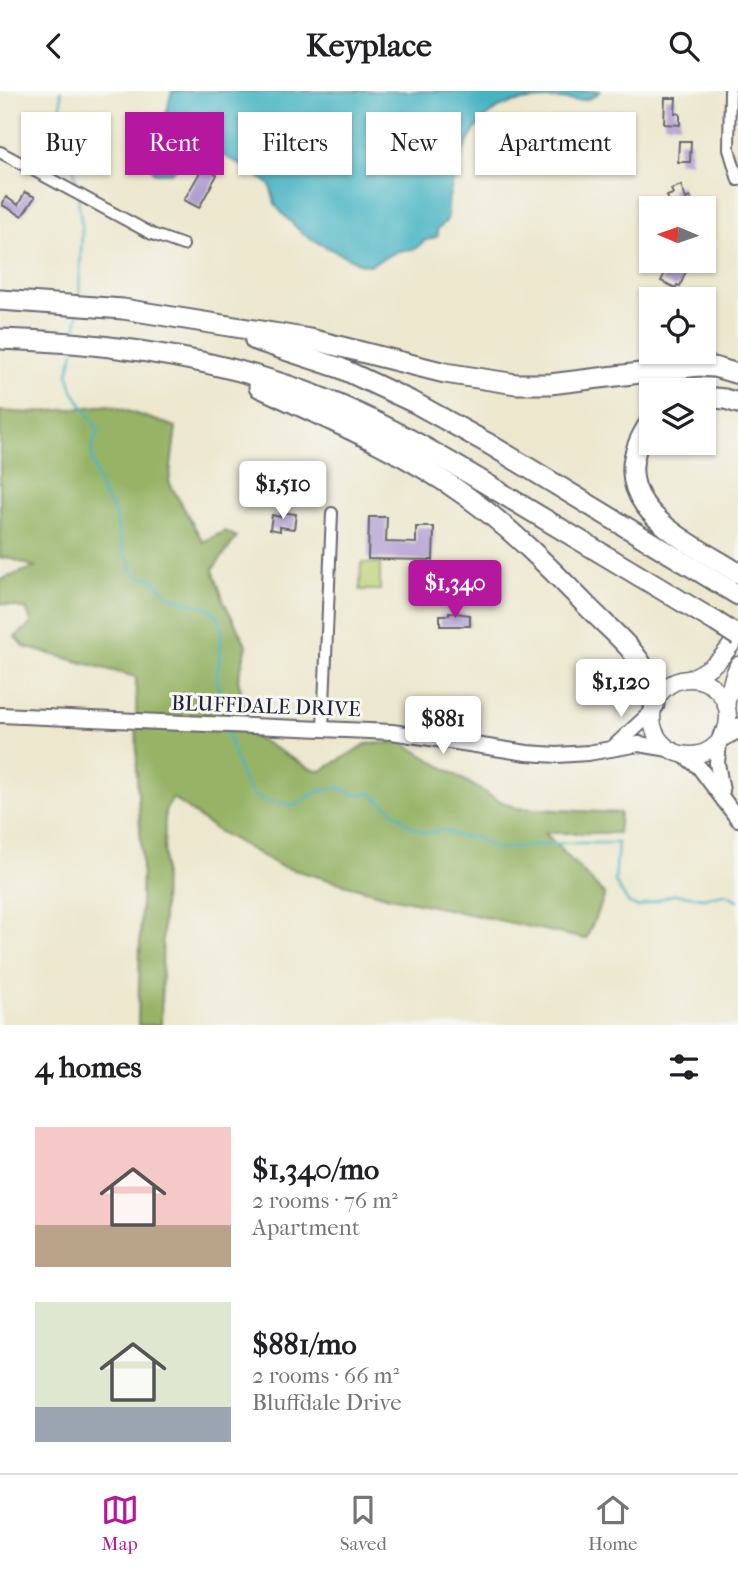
<!DOCTYPE html>
<html lang="en">
<head>
<meta charset="utf-8">
<style>
	body { margin:0; font-family:"IM FELL French Canon",serif; background:#f2f2f2; color:#202124; height:100vh; display:flex; flex-direction:column; font-size:26px; white-space:nowrap }
	* { box-sizing:border-box; margin:0 }
	p { font-size:23px; color:#757577 }
	.icon { flex:none; width:38px; height:38px; fill:none; stroke:currentColor; stroke-width:2; stroke-linecap:round; stroke-linejoin:round }
	.map { position:relative; height:934px; overflow:hidden }
	.drawer { display:flex; flex-direction:column; background:#fff; flex:1 }
	.drawer>* { flex:none }
	.top-card { position:absolute; left:21px; top:21px; width:696px; height:63px; display:flex; gap:14px }
	.needle { width:46px; rotate:272deg }
	.controls { position:absolute; left:639px; top:105px; display:grid; gap:14px }
	.controls a { display:grid; place-items:center; width:77px; height:77px; border-radius:0px; background:#fff; box-shadow:0 2px 5px #0004; font-size:35px }
	.price { position:absolute; translate:-50% -60px; padding:0 16px; border-radius:7px; background:#fff; color:#222; font-size:23px; line-height:46px; filter:drop-shadow(0 2px 4px #0008) }
	.price::after { content:''; position:absolute; left:50%; top:42px; width:21px; height:16px; margin-left:-10px; background:inherit; clip-path:polygon(0 0,100% 0,50% 100%) }
	.price.on { background:#b5179e; color:#fff }
	ul { padding:0; list-style:none }
	li { display:flex; align-items:center; gap:21px; height:175px; padding:0 35px }
	li span { display:grid; place-items:center; flex:none; width:196px; height:140px; border-radius:0px; color:#555 }
	li>.icon { margin-inline-start:auto }
	span .icon { width:84px; height:84px; fill:#fffc; stroke-width:1 }
	li b { font-size:30px }
	h2 { display:flex; justify-content:space-between; align-items:center; height:84px; padding:0 35px; font-size:30px }
	.tag { padding:0 24px; border-radius:0px; background:#fff; box-shadow:0 2px 5px #0004; font-size:24px; line-height:63px }
	.tag.on { background:#b5179e; color:#fff }
	header { display:flex; justify-content:space-between; align-items:center; height:91px; padding:0 35px; background:#fff; font-size:32px; font-weight:700 }
	.dock { display:flex; justify-content:space-around; align-items:center; height:98px; border-top:2px solid #e0e0e0; background:#fff; font-size:19px; color:#757577 }
	.dock a { display:grid; justify-items:center; gap:4px }
	.dock .on { color:#b5179e }
	.map>svg:first-child { display:block }
	.green { fill:#bdd175; stroke:#707a58; stroke-width:2 }
	.forest { fill:#96b366; stroke:#5c6a50; stroke-width:2 }
	.water { fill:#46b4c2; stroke:#346b7e; stroke-width:2 }
	.lines { fill:none; stroke-linecap:round; stroke-linejoin:round }
	.stream { stroke:#46b4c2; stroke-width:2.5 }
	.building { fill:#b19dd2 }
	.street-casing { stroke:#69676e; stroke-width:14 }
	.secondary-casing { stroke:#69676e; stroke-width:18 }
	.primary-casing { stroke:#69676e; stroke-width:19 }
	.highway-casing { stroke:#69676e; stroke-width:23 }
	.street { stroke:#fff; stroke-width:10 }
	.secondary { stroke:#fff; stroke-width:14 }
	.primary { stroke:#fff; stroke-width:16 }
	.highway { stroke:#fff; stroke-width:19 }
	.highway-bridge-casing { stroke:#69676e; stroke-width:23; stroke-linecap:butt }
	.highway-bridge { stroke:#fff; stroke-width:19 }
	.labels { text-anchor:middle; dominant-baseline:central; stroke-width:6; stroke-linejoin:round; paint-order:stroke }
	.street-label { font-size:21px; fill:#22223b; stroke:#f6f6f2 }
</style>
</head>
<body>
<header><svg class="icon" aria-label="back" viewBox="0 0 24 24"><path d="M15 5l-7 7 7 7"/></svg>Keyplace<svg class="icon" aria-label="search" viewBox="0 0 24 24"><circle cx="10" cy="10" r="6"/><path d="M15 15l6 6"/></svg></header>
<div class="map">
<svg width="738" height="934" viewBox="0 0 738 934">
	<rect width="100%" height="100%" fill="#f6f6f2"/>
	<filter id="ink" filterUnits="userSpaceOnUse"><feTurbulence type="fractalNoise" baseFrequency=".0143" numOctaves="2"/><feDisplacementMap in="SourceGraphic" scale="14" xChannelSelector="R" yChannelSelector="G"/><feConvolveMatrix kernelMatrix="1 2 1 2 8 2 1 2 1" color-interpolation-filters="sRGB"/></filter>
	<filter id="wash" filterUnits="userSpaceOnUse"><feTurbulence type="fractalNoise" baseFrequency=".00686" numOctaves="4" result="noise"/><feDisplacementMap in="SourceGraphic" scale="28" xChannelSelector="R" yChannelSelector="G"/><feGaussianBlur stdDeviation="1.57" result="paint"/><feColorMatrix in="noise" values="0 0 0 0 0 0 0 0 0 0 0 0 0 0 0 0 0 1.4 0 .05"/><feComposite in="paint" operator="in"/></filter>
	<g filter="url(#wash)">
		<rect width="100%" height="100%" fill="#ece7cd"/>
		<polygon class="green" points="361,472 380,472 380,499 360,499"/>
		<polygon class="forest" points="109,314 176,336 169,391 203,451 225,440 237,446 213,478 224,511 247,555 238,588 252,644 309,677 321,680 366,653 401,651 496,708 516,717 620,722 618,742 545,742 605,804 586,848 390,806 280,775 216,739 173,707 165,720 161,934 138,934 142,769 137,687 136,586 25,556 15,546 32,532 26,518 0,512 0,489 35,476 7,466 0,467 0,320 32,322"/>
		<path class="water" d="M 172,0 L 600,0 C 587,14 573,8 555,8 C 531,8 503,9 485,27 C 465,46 454,84 448,110 C 447,115 449,121 448,126 C 446,132 442,135 437,138 L 438,145 L 424,150 L 415,158 L 398,160 L 370,174 L 361,173 L 312,149 L 302,142 L 281,121 L 275,113 L 270,94 L 252,81 L 207,55 L 199,54 L 171,82 L 155,82 L 152,78 Z"/>
		<g class="lines">
			<g class="stream">
				<polyline points="61,0 61,23 70,48 77,100"/>
				<polyline points="78,106 82,137 79,208"/>
				<polyline points="75,246 78,221"/>
				<path d="M 74,260 L 68,282 L 73,300 L 98,338 L 91,360 L 96,384 L 102,402 L 114,420 L 123,460 L 134,480 L 141,487 L 153,487 C 166,508 179,508 202,515 C 235,524 217,564 217,587 C 217,600 223,616 225,629"/>
				<path d="M 227,639 C 231,654 242,692 252,702 C 260,711 283,712 295,715 L 316,701 L 338,696 L 355,704 L 371,702 L 411,735 L 425,742 L 444,739 L 460,746 L 476,746 L 495,758 L 564,752 L 618,752 L 615,791 L 629,813 L 638,816 L 675,803 L 703,807 L 725,803 L 738,809"/>
			</g>
		</g>
		<g id="blocks">
			<g class="building">
				<polygon points="665,7 676,7 675,22 680,23 680,34 664,33"/>
				<polygon points="679,50 691,50 690,71 678,71"/>
				<polygon points="203,76 217,84 199,117 184,109"/>
				<polygon points="681,94 686,108 690,106 694,117 678,117 676,111 670,113 667,105 673,103 671,98"/>
				<polygon points="25,101 35,106 22,125 2,114 6,106 18,114"/>
				<polygon points="676,170 690,170 680,195 677,194 676,197 661,190 666,180 670,182"/>
				<polygon points="280,421 296,423 294,438 280,436 280,440 270,438 272,424 280,426"/>
				<polygon points="369,426 387,426 386,451 416,452 416,436 434,436 433,469 368,468"/>
				<polygon points="449,521 470,524 470,535 440,535 440,524 449,524"/>
			</g>
		</g>
	</g>
	<g filter="url(#ink)">
		<use href="#blocks" fill-opacity="0" stroke="#69676e" stroke-width="2"/>
		<g class="lines">
			<defs>
				<g id="street">
					<polyline points="730,0 729,58 738,89"/>
					<polyline points="0,61 152,143 183,154"/>
					<polyline points="323,637 332,422"/>
				</g>
				<g id="secondary">
					<polyline points="0,624 392,641 527,662 557,664 588,662 639,653 669,658"/>
					<polyline points="719,651 717,672 722,700"/>
					<polyline points="613,657 652,621"/>
					<polyline points="682,663 699,676 738,728"/>
				</g>
				<g id="primary">
					<path d="M 691,587 C 715,575 723,567 738,544"/>
					<circle cx="690" cy="626" r="38"/>
					<polyline points="726,614 733,586 738,574"/>
				</g>
				<g id="highway">
					<polyline points="0,209 123,218 310,248 445,282 516,293 550,293 698,275 714,276 738,283"/>
					<path d="M 0,248 C 97,251 194,263 286,294 C 369,321 443,366 516,411 C 583,451 649,491 716,531"/>
					<polyline points="255,249 340,277 415,312 489,353 738,504"/>
					<path d="M 259,296 C 330,329 402,359 466,405 C 511,437 549,476 587,515 C 607,536 635,557 647,583 C 651,592 652,604 654,614"/>
					<polyline points="704,306 725,308 738,312"/>
					<path d="M 651,330 C 595,411 681,446 738,482"/>
					<polyline points="723,645 738,637"/>
				</g>
			</defs>
			<use href="#street" class="street-casing"/>
			<use href="#secondary" class="secondary-casing"/>
			<use href="#primary" class="primary-casing"/>
			<use href="#highway" class="highway-casing"/>
			<use href="#street" class="street"/>
			<use href="#secondary" class="secondary"/>
			<use href="#primary" class="primary"/>
			<use href="#highway" class="highway"/>
			<defs>
				<polyline id="highway-bridge" points="716,531 738,545"/>
			</defs>
			<use href="#highway-bridge" class="highway-bridge-casing"/>
			<use href="#highway-bridge" class="highway-bridge"/>
		</g>
	</g>
	<g class="labels">
		<g class="street-label">
			<text transform="translate(266 615) rotate(2)">BLUFFDALE DRIVE</text>
		</g>
	</g>
</svg>
<div class="controls">
<a><svg class="needle" viewBox="-14 -14 28 28"><path d="M0-13l5 13h-10z" fill="#e53935"/><path d="M0 13l5-13h-10z" fill="#757577"/></svg></a>
<a><svg class="icon" aria-label="locate" viewBox="0 0 24 24"><circle cx="12" cy="12" r="6"/><path d="M12 2v4M12 18v4M2 12h4M18 12h4"/></svg></a>
<a><svg class="icon" aria-label="layers" viewBox="0 0 24 24"><path d="M12 4l9 5-9 5-9-5zM3 14l9 5 9-5"/></svg></a>
</div>
<b class="price" style="left:283px;top:430px">$1,510</b>
<b class="price on" style="left:455px;top:529px">$1,340</b>
<b class="price" style="left:621px;top:628px">$1,120</b>
<b class="price" style="left:443px;top:665px">$881</b>
<div class="top-card">
<a class="tag">Buy</a>
<a class="tag on">Rent</a>
<a class="tag">Filters</a>
<a class="tag">New</a>
<a class="tag">Apartment</a>
</div>
</div>
<section class="drawer">
<h2>4 homes<svg class="icon" aria-label="filters" viewBox="0 0 24 24"><path d="M4 7h16M4 17h16"/><circle cx="9" cy="7" r="2"/><circle cx="15" cy="17" r="2"/></svg></h2>
<ul>
<li><span style="background:linear-gradient(#f6c9c9 70%,#b9a48a 0)"><svg class="icon" aria-label="home" viewBox="0 0 24 24"><path d="M3 11l9-7 9 7M6 9v11h12V9"/></svg></span><div><b>$1,340/mo</b><p>2 rooms · 76 m²</p><p>Apartment</p></div></li>
<li><span style="background:linear-gradient(#dfe7d0 75%,#9aa5b1 0)"><svg class="icon" aria-label="home" viewBox="0 0 24 24"><path d="M3 11l9-7 9 7M6 9v11h12V9"/></svg></span><div><b>$881/mo</b><p>2 rooms · 66 m²</p><p>Bluffdale Drive</p></div></li>
</ul>
</section>
<nav class="dock">
<a class="on"><svg class="icon" aria-label="map" viewBox="0 0 24 24"><path d="M3 6l6-2 6 2 6-2v14l-6 2-6-2-6 2zM9 4v14M15 6v14"/></svg>Map</a>
<a><svg class="icon" aria-label="saved" viewBox="0 0 24 24"><path d="M7 4h10v16l-5-4-5 4z"/></svg>Saved</a>
<a><svg class="icon" aria-label="home" viewBox="0 0 24 24"><path d="M3 11l9-7 9 7M6 9v11h12V9"/></svg>Home</a>
</nav>
</body>
</html>
